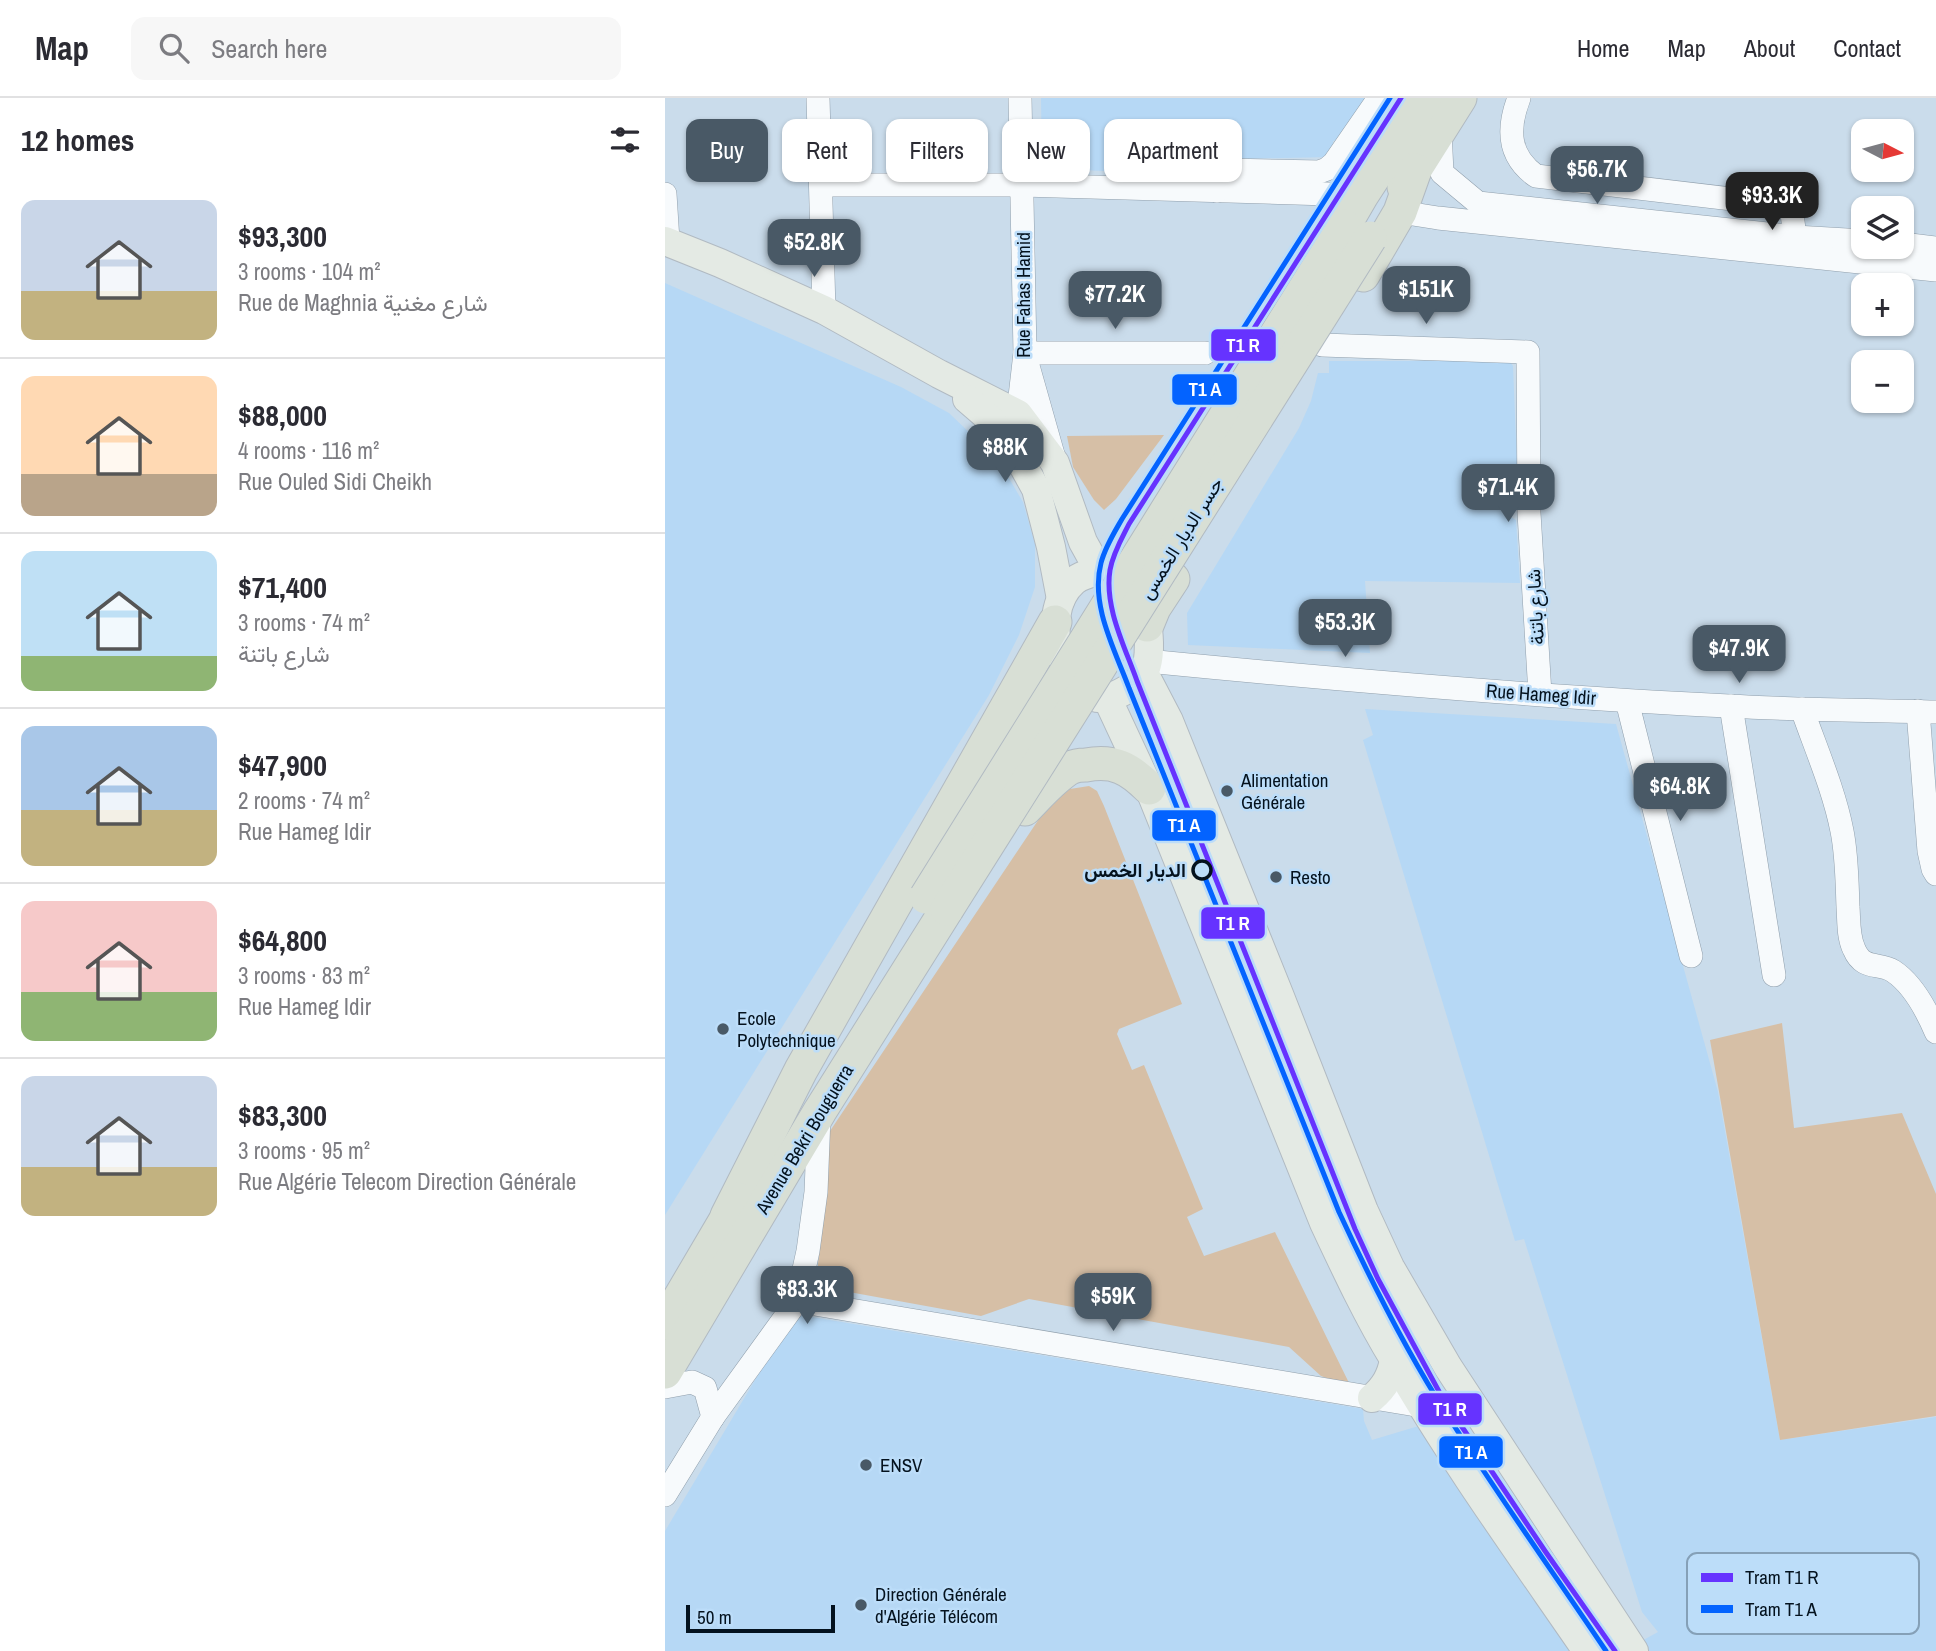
<!DOCTYPE html>
<html lang="en">
<head>
<meta charset="utf-8">
<style>
	body { margin:0; font-family:"Archivo Narrow",Vazirmatn,sans-serif; background:#f7f7f7; color:#2b2b33; height:100vh; display:flex; flex-direction:column; font-size:26px; white-space:nowrap }
	* { box-sizing:border-box; margin:0 }
	p { font-size:23px; color:#7c7c81 }
	.icon { flex:none; width:38px; height:38px; fill:none; stroke:currentColor; stroke-width:2; stroke-linecap:round; stroke-linejoin:round }
	.map { position:relative; flex:1; overflow:hidden }
	.panel { display:flex; flex-direction:column; background:#fff; width:665px }
	.panel>* { flex:none }
	.hud { position:absolute; left:21px; top:21px; width:665px; height:63px; display:flex; gap:14px }
	.needle { width:46px; rotate:96deg }
	.tools { position:absolute; left:1186px; top:21px; display:grid; gap:14px }
	.tools a { display:grid; place-items:center; width:63px; height:63px; border-radius:14px; background:#fff; box-shadow:0 2px 5px #0004; font-size:35px }
	.scale { position:absolute; left:21px; bottom:18px; width:149px; box-sizing:border-box; padding-left:7px; border:4px solid #04121e; border-top:0; font-size:19px; line-height:24px; white-space:nowrap; color:#04121e; -webkit-text-stroke:5px #bcddf9; paint-order:stroke }
	.price { position:absolute; translate:-50% -60px; padding:0 16px; border-radius:14px; background:#495966; color:#fff; font-size:23px; line-height:46px; filter:drop-shadow(0 2px 4px #0008) }
	.price::after { content:''; position:absolute; left:50%; top:42px; width:21px; height:16px; margin-left:-10px; background:inherit; clip-path:polygon(0 0,100% 0,50% 100%) }
	.price.active { background:#222; color:#fff }
	ul { padding:0; list-style:none }
	li { display:flex; align-items:center; gap:21px; height:175px; padding:0 21px }
	li+li { border-top:2px solid #e1e1e2 }
	li span { display:grid; place-items:center; flex:none; width:196px; height:140px; border-radius:14px; color:#555 }
	li>.icon { margin-inline-start:auto }
	span .icon { width:84px; height:84px; fill:#fffc; stroke-width:1 }
	li b { font-size:30px }
	h2 { display:flex; justify-content:space-between; align-items:center; height:84px; padding:0 21px; font-size:30px }
	.pill { padding:0 24px; border-radius:14px; background:#fff; box-shadow:0 2px 5px #0004; font-size:24px; line-height:63px }
	.pill.active { background:#495966; color:#fff }
	header { display:flex; align-items:center; gap:42px; box-sizing:border-box; height:98px; padding:0 35px; background:#fff; border-bottom:2px solid #e1e1e2 }
	header strong { font-size:33px }
	nav { display:flex; gap:38px; margin-inline-start:auto; font-size:24px }
	.search { width:490px; height:63px; background:#f7f7f7; display:flex; align-items:center; gap:18px; box-sizing:border-box; padding:0 24px; border-radius:14px; color:#7c7c81; font-size:26px }
	main { display:flex; flex:1; min-height:0 }
	.map>svg:first-child { display:block }
	.built { fill:#b6d8f5 }
	.green { fill:#d6bfa6 }
	.lines { fill:none; stroke-linecap:round; stroke-linejoin:round }
	.minor-casing { stroke:#909fac; stroke-width:24 }
	.major-casing { stroke:#b1bac2; stroke-width:30 }
	.highway-casing { stroke:#b1bac2; stroke-width:35 }
	.minor { stroke:#f7fafc; stroke-width:23 }
	.major { stroke:#e4eae4; stroke-width:28 }
	.highway { stroke:#d8dfd5; stroke-width:33 }
	.highway-bridge-casing { stroke:#b1bac2; stroke-width:35; stroke-linecap:butt }
	.highway-bridge { stroke:#d8dfd5; stroke-width:33 }
	.tram-1-casing { stroke:#bcddf9; stroke-width:10 }
	.tram-2-casing { stroke:#bcddf9; stroke-width:10 }
	.tram-1 { stroke:#63f; stroke-width:5 }
	.tram-2 { stroke:#0363ff; stroke-width:5 }
	.poi-dot { fill:#495966; stroke:#bcddf9; stroke-width:2.5 }
	.stop-dot { fill:#bcddf9; stroke:#04121e; stroke-width:3.5 }
	.labels { text-anchor:middle; dominant-baseline:central; stroke-width:5; stroke-linejoin:round; paint-order:stroke }
	.street-label { font-size:19px; fill:#04121e; stroke:#bcddf9 }
	.poi-label { font-size:19px; fill:#04121e; stroke:#bcddf9; text-anchor:start }
	.stop-label { font-size:19px; font-weight:bold; fill:#04121e; stroke:#bcddf9; text-anchor:end }
	.key { fill:#bcddf9; stroke:#85a0b7; stroke-width:2 }
	.key-label { font-size:19px; fill:#04121e }
	.line-badge { stroke:#bcddf9; stroke-width:2.5 }
	.badge-label { font-size:19px; text-anchor:middle; font-weight:bold; fill:#fff }
</style>
</head>
<body>
<header>
<strong>Map</strong>
<div class="search"><svg class="icon" aria-label="search" viewBox="0 0 24 24"><circle cx="10" cy="10" r="6"/><path d="M15 15l6 6"/></svg>Search here</div>
<nav><a>Home</a><a>Map</a><a>About</a><a>Contact</a></nav>
</header>
<main>
<section class="panel">
<h2>12 homes<svg class="icon" aria-label="filters" viewBox="0 0 24 24"><path d="M4 7h16M4 17h16"/><circle cx="9" cy="7" r="2"/><circle cx="15" cy="17" r="2"/></svg></h2>
<ul>
<li><span style="background:linear-gradient(#c9d6e8 65%,#c2b280 0)"><svg class="icon" aria-label="home" viewBox="0 0 24 24"><path d="M3 11l9-7 9 7M6 9v11h12V9"/></svg></span><div><b>$93,300</b><p>3 rooms · 104 m²</p><p>Rue de Maghnia شارع مغنية</p></div></li>
<li><span style="background:linear-gradient(#ffd9b3 70%,#b9a48a 0)"><svg class="icon" aria-label="home" viewBox="0 0 24 24"><path d="M3 11l9-7 9 7M6 9v11h12V9"/></svg></span><div><b>$88,000</b><p>4 rooms · 116 m²</p><p>Rue Ouled Sidi Cheikh</p></div></li>
<li><span style="background:linear-gradient(#bfe0f5 75%,#8fb573 0)"><svg class="icon" aria-label="home" viewBox="0 0 24 24"><path d="M3 11l9-7 9 7M6 9v11h12V9"/></svg></span><div><b>$71,400</b><p>3 rooms · 74 m²</p><p>شارع باتنة</p></div></li>
<li><span style="background:linear-gradient(#a9c7e8 60%,#c2b280 0)"><svg class="icon" aria-label="home" viewBox="0 0 24 24"><path d="M3 11l9-7 9 7M6 9v11h12V9"/></svg></span><div><b>$47,900</b><p>2 rooms · 74 m²</p><p>Rue Hameg Idir</p></div></li>
<li><span style="background:linear-gradient(#f6c9c9 65%,#8fb573 0)"><svg class="icon" aria-label="home" viewBox="0 0 24 24"><path d="M3 11l9-7 9 7M6 9v11h12V9"/></svg></span><div><b>$64,800</b><p>3 rooms · 83 m²</p><p>Rue Hameg Idir</p></div></li>
<li><span style="background:linear-gradient(#c9d6e8 65%,#c2b280 0)"><svg class="icon" aria-label="home" viewBox="0 0 24 24"><path d="M3 11l9-7 9 7M6 9v11h12V9"/></svg></span><div><b>$83,300</b><p>3 rooms · 95 m²</p><p>Rue Algérie Telecom Direction Générale</p></div></li>
</ul>
</section>
<div class="map">
<svg width="1271" height="1553" viewBox="0 0 1271 1553">
	<rect width="100%" height="100%" fill="#cadceb"/>
	<g class="built">
		<polygon points="376,0 709,0 675,42 668,43 669,59 558,61 543,78 377,70"/>
		<polygon points="0,185 236,289 284,315 333,362 358,404 370,446 370,489 354,537 324,597 0,1117"/>
		<polygon points="664,263 841,263 845,264 848,268 853,393 843,401 843,417 851,422 855,485 700,483 705,555 523,547 522,515 634,330 646,303 653,275 664,275"/>
		<polygon points="700,611 951,626 1053,994 1115,1342 1271,1319 1271,1553 980,1553 973,1545 993,1534 977,1514 859,1141 850,1143 698,642 708,637"/>
		<polygon points="135,1217 698,1311 699,1323 707,1342 757,1327 908,1553 0,1553 0,1433 127,1220"/>
	</g>
	<g class="green">
		<polygon points="499,337 451,401 439,412 429,402 408,369 402,338"/>
		<polygon points="424,688 432,693 439,708 517,906 454,931 452,936 467,972 479,967 538,1111 522,1119 539,1158 610,1134 686,1289 656,1278 624,1249 364,1201 316,1218 151,1188 165,1033 384,706 405,691"/>
		<polygon points="1117,925 1129,1030 1237,1015 1271,1096 1271,1318 1115,1342 1045,942"/>
	</g>
	<g class="lines">
		<defs>
			<g id="minor">
				<polyline points="153,0 159,212"/>
				<polyline points="355,0 360,255 353,316 357,332"/>
				<path d="M 854,0 C 842,31 843,58 871,78 L 1126,108 L 1130,139 L 1129,151"/>
				<polyline points="775,32 777,75 813,105 1130,139 1199,143"/>
				<polyline points="156,87 357,87 697,97"/>
				<polyline points="552,93 562,72 654,74 662,71 669,65 714,0"/>
				<polyline points="0,96 3,143"/>
				<polyline points="735,114 773,120 1271,172"/>
				<polyline points="1237,146 1271,150"/>
				<polyline points="657,247 863,254 864,415 875,596"/>
				<polyline points="360,255 540,255"/>
				<polyline points="363,268 389,360"/>
				<path d="M 482,563 C 676,582 870,599 1064,608 C 1133,612 1202,612 1271,614"/>
				<polyline points="962,603 1026,858"/>
				<polyline points="1066,608 1109,877"/>
				<path d="M 1137,611 C 1151,651 1169,692 1177,733 C 1182,758 1182,784 1183,809 C 1184,822 1183,839 1189,851 C 1198,873 1214,864 1228,873 C 1248,886 1262,913 1271,934"/>
				<polyline points="1253,613 1264,753 1268,771 1271,776"/>
				<polyline points="132,1203 757,1308"/>
				<polyline points="0,1289 27,1284 40,1290 48,1319"/>
				<polyline points="0,1397 48,1319 132,1203 143,1153 151,1094 154,1019"/>
			</g>
			<g id="major">
				<polyline points="0,143 55,165 159,212 274,276 353,316 390,365 418,444 434,473"/>
				<polyline points="302,301 324,320 350,353 371,391 386,449 396,501"/>
				<path d="M 434,473 C 446,473 460,478 468,487 C 483,505 489,555 479,575 C 475,583 466,589 459,593 C 424,613 409,587 396,558 C 386,534 389,500 409,483 C 416,477 426,475 434,473 Z"/>
				<polyline points="479,575 504,623 614,896 699,1113 725,1169 783,1269 969,1553"/>
				<path d="M 442,600 L 484,690 L 659,1125 C 681,1172 703,1219 730,1263 C 788,1363 856,1457 922,1553"/>
				<path d="M 707,1300 C 720,1289 726,1278 729,1262"/>
			</g>
			<g id="highway">
				<polyline points="739,89 795,0"/>
				<polyline points="679,128 697,97 760,0"/>
				<polyline points="698,177 735,114 750,72"/>
				<polyline points="482,527 489,510 508,481"/>
				<path d="M 360,711 C 374,697 388,680 405,670 C 409,668 415,667 421,667 C 449,662 464,670 484,690"/>
				<polyline points="62,1118 136,972 390,524"/>
				<polyline points="0,1225 73,1101"/>
				<polyline points="0,1274 155,1013 282,811"/>
			</g>
		</defs>
		<use href="#minor" class="minor-casing"/>
		<use href="#major" class="major-casing"/>
		<use href="#highway" class="highway-casing"/>
		<use href="#minor" class="minor"/>
		<use href="#major" class="major"/>
		<use href="#highway" class="highway"/>
		<defs>
			<g id="highway-bridge">
				<polyline points="261,799 679,128"/>
				<polyline points="282,811 705,140"/>
			</g>
		</defs>
		<use href="#highway-bridge" class="highway-bridge-casing"/>
		<use href="#highway-bridge" class="highway-bridge"/>
		<defs>
			<path id="tram-1" d="M 736,0 L 464,426 C 457,440 448,455 445,472 C 439,509 460,549 472,583 L 690,1131 L 713,1181 L 777,1299 L 880,1453 L 950,1553"/>
			<path id="tram-2" d="M 725,0 L 457,421 C 449,435 440,449 436,465 C 425,507 450,552 464,590 L 674,1114 C 706,1183 740,1251 781,1315 C 832,1396 888,1474 941,1553"/>
		</defs>
		<use href="#tram-1" class="tram-1-casing"/>
		<use href="#tram-2" class="tram-2-casing"/>
		<use href="#tram-1" class="tram-1"/>
		<use href="#tram-2" class="tram-2"/>
	</g>
	<g class="poi-dot">
		<circle cx="562" cy="693" r="7"/>
		<circle cx="611" cy="779" r="7"/>
		<circle cx="58" cy="931" r="7"/>
		<circle cx="201" cy="1367" r="7"/>
		<circle cx="196" cy="1507" r="7"/>
	</g>
	<circle class="stop-dot" cx="537" cy="772" r="9"/>
	<g class="labels">
		<g class="street-label">
			<text transform="translate(358 197) rotate(-90)">Rue Fahas Hamid</text>
			<text transform="translate(516 440) rotate(-58)">جسر الديار الخمس</text>
			<text transform="translate(870 509) rotate(-93)">شارع باتنة</text>
			<text transform="translate(876 596) rotate(4)">Rue Hameg Idir</text>
			<text transform="translate(139 1041) rotate(-59)">Avenue Bekri Bouguerra</text>
		</g>
		<g class="poi-label">
			<text x="576" y="682">Alimentation<tspan x="576" dy="22">Générale</tspan></text>
			<text x="625" y="779">Resto</text>
			<text x="72" y="920">Ecole<tspan x="72" dy="22">Polytechnique</tspan></text>
			<text x="215" y="1367">ENSV</text>
			<text x="210" y="1496">Direction Générale<tspan x="210" dy="22">d'Algérie Télécom</tspan></text>
		</g>
		<g class="stop-label">
			<text x="521" y="772">الديار الخمس</text>
		</g>
	</g>
	<rect x="1022" y="1455" width="232" height="81" rx="10" class="key"/>
	<rect x="1036" y="1475" width="32" height="9" fill="#63f"/>
	<rect x="1036" y="1507" width="32" height="8" fill="#0363ff"/>
	<g class="key-label">
		<text x="1080" y="1486">Tram T1 R</text>
		<text x="1080" y="1518">Tram T1 A</text>
	</g>
	<g class="line-badge">
		<rect x="545" y="230" width="67" height="34" rx="7" fill="#63f"/>
		<rect x="506" y="275" width="67" height="33" rx="7" fill="#0363ff"/>
		<rect x="486" y="711" width="66" height="33" rx="7" fill="#0363ff"/>
		<rect x="535" y="808" width="66" height="34" rx="7" fill="#63f"/>
		<rect x="752" y="1294" width="66" height="34" rx="7" fill="#63f"/>
		<rect x="773" y="1337" width="66" height="34" rx="7" fill="#0363ff"/>
	</g>
	<g class="badge-label">
		<text x="578" y="254">T1 R</text>
		<text x="540" y="298">T1 A</text>
		<text x="519" y="734">T1 A</text>
		<text x="568" y="832">T1 R</text>
		<text x="785" y="1318">T1 R</text>
		<text x="806" y="1361">T1 A</text>
	</g>
</svg>
<div class="tools">
<a><svg class="needle" viewBox="-14 -14 28 28"><path d="M0-13l5 13h-10z" fill="#e53935"/><path d="M0 13l5-13h-10z" fill="#7c7c81"/></svg></a>
<a><svg class="icon" aria-label="layers" viewBox="0 0 24 24"><path d="M12 4l9 5-9 5-9-5zM3 14l9 5 9-5"/></svg></a>
<a>+</a>
<a>−</a>
</div>
<div class="scale">50 m</div>
<b class="price" style="left:932px;top:108px">$56.7K</b>
<b class="price active" style="left:1107px;top:134px">$93.3K</b>
<b class="price" style="left:149px;top:181px">$52.8K</b>
<b class="price" style="left:761px;top:228px">$151K</b>
<b class="price" style="left:450px;top:233px">$77.2K</b>
<b class="price" style="left:340px;top:386px">$88K</b>
<b class="price" style="left:843px;top:426px">$71.4K</b>
<b class="price" style="left:680px;top:561px">$53.3K</b>
<b class="price" style="left:1074px;top:587px">$47.9K</b>
<b class="price" style="left:1015px;top:725px">$64.8K</b>
<b class="price" style="left:142px;top:1228px">$83.3K</b>
<b class="price" style="left:448px;top:1235px">$59K</b>
<div class="hud">
<a class="pill active">Buy</a>
<a class="pill">Rent</a>
<a class="pill">Filters</a>
<a class="pill">New</a>
<a class="pill">Apartment</a>
</div>
</div>
</main>
</body>
</html>
